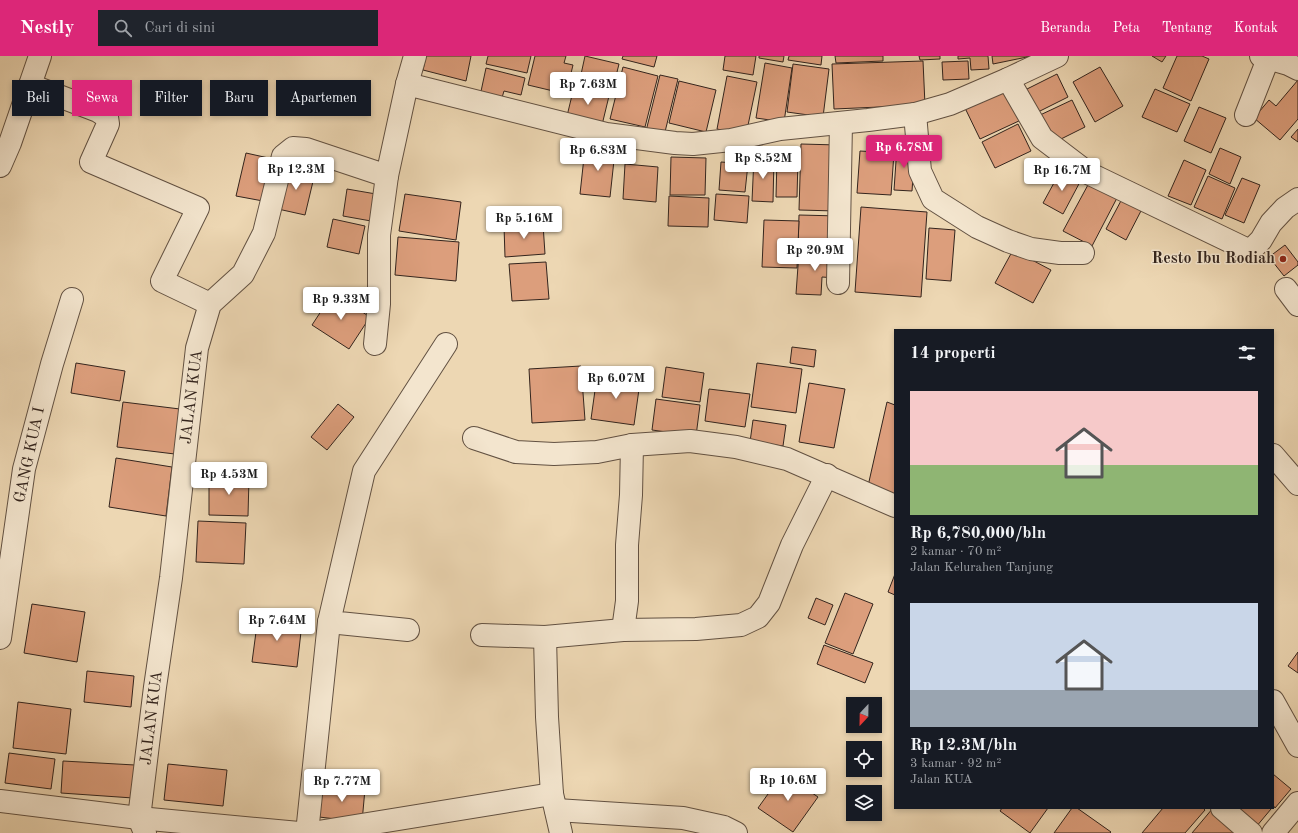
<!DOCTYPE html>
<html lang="id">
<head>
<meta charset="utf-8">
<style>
	body { margin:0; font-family:"Old Standard TT",serif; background:#20242c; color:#f1f3f6; height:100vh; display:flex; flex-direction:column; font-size:15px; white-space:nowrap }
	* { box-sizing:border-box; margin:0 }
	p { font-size:13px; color:#9ea1a6 }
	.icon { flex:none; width:22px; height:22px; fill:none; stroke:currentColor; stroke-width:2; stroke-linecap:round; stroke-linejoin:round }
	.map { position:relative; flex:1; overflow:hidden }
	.drawer { position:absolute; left:894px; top:273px; width:380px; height:480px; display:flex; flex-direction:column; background:#171b24; border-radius:0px; box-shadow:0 2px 6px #0003 }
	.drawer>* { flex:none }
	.guide { position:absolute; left:12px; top:24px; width:380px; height:36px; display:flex; gap:8px }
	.needle { width:26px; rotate:202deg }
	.controls { position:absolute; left:846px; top:641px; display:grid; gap:8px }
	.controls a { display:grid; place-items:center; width:36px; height:36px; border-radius:0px; background:#171b24; box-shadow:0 2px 6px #0003; font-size:20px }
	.price { position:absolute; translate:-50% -34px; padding:0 9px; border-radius:4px; background:#fff; color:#222; font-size:13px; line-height:26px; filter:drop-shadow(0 1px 2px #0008) }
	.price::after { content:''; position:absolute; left:50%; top:24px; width:12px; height:9px; margin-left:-6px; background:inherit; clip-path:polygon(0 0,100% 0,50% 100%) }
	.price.on { background:#db2777; color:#fff }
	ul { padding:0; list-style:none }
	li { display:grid; align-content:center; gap:8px; height:212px; padding:0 16px }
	li span { display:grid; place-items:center; height:124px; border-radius:0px; color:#555 }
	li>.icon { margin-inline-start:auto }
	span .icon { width:72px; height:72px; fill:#fffc; stroke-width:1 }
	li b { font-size:17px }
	h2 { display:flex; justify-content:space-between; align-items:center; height:48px; padding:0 16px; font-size:17px }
	.pill { padding:0 14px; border-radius:0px; background:#171b24; box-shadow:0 2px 6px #0003; font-size:14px; line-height:36px }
	.pill.on { background:#db2777; color:#fff }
	header { display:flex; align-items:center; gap:24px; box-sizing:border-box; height:56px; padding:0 20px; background:#db2777; color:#fff }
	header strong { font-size:19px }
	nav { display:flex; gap:22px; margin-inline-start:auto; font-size:14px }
	.search { width:280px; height:36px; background:#20242c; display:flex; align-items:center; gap:10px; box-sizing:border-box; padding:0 14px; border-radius:0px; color:#9ea1a6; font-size:15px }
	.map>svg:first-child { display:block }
	.building { fill:#dc9e7c; stroke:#33241d }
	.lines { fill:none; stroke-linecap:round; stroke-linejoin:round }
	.street-casing { stroke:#625142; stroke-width:24 }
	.street { stroke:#f3e5ce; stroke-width:22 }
	.poi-dot { fill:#8f2418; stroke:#f3e5ce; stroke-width:1.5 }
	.labels { text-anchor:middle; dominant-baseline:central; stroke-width:3; stroke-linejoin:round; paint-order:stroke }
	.poi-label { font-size:16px; font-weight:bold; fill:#33241d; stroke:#f3e5ce; text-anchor:end }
	.street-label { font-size:16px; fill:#33241d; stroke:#f3e5ce }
</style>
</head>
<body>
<header>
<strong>Nestly</strong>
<div class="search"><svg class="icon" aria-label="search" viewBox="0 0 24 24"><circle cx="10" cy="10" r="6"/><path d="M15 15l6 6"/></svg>Cari di sini</div>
<nav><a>Beranda</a><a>Peta</a><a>Tentang</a><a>Kontak</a></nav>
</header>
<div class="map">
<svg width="1298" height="777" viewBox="0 0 1298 777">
	<rect width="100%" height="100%" fill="#edd7b3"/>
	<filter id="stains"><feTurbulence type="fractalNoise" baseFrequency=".005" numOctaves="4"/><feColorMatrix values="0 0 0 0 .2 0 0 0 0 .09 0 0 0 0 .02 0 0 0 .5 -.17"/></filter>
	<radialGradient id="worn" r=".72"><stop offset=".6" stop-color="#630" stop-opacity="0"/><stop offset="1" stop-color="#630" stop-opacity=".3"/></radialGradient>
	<g class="building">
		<polygon points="426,0 471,0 466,25 423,14"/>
		<polygon points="488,0 531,0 527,17 486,8"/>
		<polygon points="535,0 566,0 564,7 573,9 566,38 528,29"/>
		<polygon points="585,0 619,8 613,32 580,23"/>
		<polygon points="623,0 657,0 654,11 622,3"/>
		<polygon points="725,0 756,0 753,19 723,14"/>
		<polygon points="759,0 784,0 783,6 759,2"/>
		<polygon points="789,0 822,0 821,9 788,4"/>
		<polygon points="835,0 883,0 883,5 836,7"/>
		<polygon points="919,0 940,0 940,3 920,4"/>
		<polygon points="958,0 988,0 989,13 971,14 970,2 958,3"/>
		<polygon points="992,0 1032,0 993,8"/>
		<polygon points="1152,0 1166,0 1162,6"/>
		<polygon points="1177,0 1202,0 1209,3 1191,45 1163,32"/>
		<polygon points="923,5 925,49 834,53 832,8"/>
		<polygon points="968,5 969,23 943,24 942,6"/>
		<polygon points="765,7 792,12 784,66 756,62"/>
		<polygon points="793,8 829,13 823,61 787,56"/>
		<polygon points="623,11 658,20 645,71 610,63"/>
		<polygon points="1100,11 1123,50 1095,66 1073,26"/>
		<polygon points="486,12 525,22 521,39 504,35 501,45 480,40"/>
		<polygon points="1057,18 1068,41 1034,58 1023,35"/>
		<polygon points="660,19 678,23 663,84 645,79"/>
		<polygon points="727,20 757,26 746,79 717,73"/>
		<polygon points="1298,24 1298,63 1280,84 1254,62 1269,44 1276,50"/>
		<polygon points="679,25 716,34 706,76 669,67"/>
		<polygon points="574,31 609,40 602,69 567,60"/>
		<polygon points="1006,32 1021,64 980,83 965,52"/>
		<polygon points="1155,33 1190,48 1177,76 1142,61"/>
		<polygon points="1072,44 1085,71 1051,88 1038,60"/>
		<polygon points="1199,51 1226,62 1211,97 1184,85"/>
		<polygon points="1018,68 1031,95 995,112 982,86"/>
		<polygon points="1298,73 1298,86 1291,81"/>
		<polygon points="801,88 838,89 836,155 799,154"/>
		<polygon points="897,91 915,92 912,135 894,134"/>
		<polygon points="585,92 615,95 610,141 580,138"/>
		<polygon points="1220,92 1241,101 1230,128 1209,118"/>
		<polygon points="860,95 894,97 891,139 857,137"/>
		<polygon points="246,97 273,103 263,145 236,140"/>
		<polygon points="671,101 706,102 705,139 670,139"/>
		<polygon points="754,101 774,102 773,146 752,145"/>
		<polygon points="777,102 798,103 797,141 776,141"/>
		<polygon points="1184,104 1206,114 1191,149 1168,140"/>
		<polygon points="721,106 748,108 745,136 719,134"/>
		<polygon points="625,108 658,111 656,146 623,143"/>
		<polygon points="288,111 315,117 305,159 278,153"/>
		<polygon points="1061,114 1081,124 1063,158 1043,147"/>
		<polygon points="1208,120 1235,132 1222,163 1194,151"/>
		<polygon points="1242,122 1260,129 1244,167 1225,159"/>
		<polygon points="1089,127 1117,142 1092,190 1063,175"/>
		<polygon points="347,133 376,138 371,165 343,160"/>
		<polygon points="405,138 461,146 456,184 399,175"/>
		<polygon points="716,138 749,140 747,167 714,164"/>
		<polygon points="669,140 709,142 708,171 668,170"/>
		<polygon points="1123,141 1143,151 1126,184 1106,173"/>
		<polygon points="861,151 927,156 921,241 855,236"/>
		<polygon points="799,159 839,160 838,193 798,191"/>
		<polygon points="333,163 365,170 359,198 327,191"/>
		<polygon points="764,164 799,165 797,212 762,211"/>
		<polygon points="543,168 545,198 505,201 504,170"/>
		<polygon points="929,172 955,174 951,225 926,223"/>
		<polygon points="398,181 459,186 456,225 395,219"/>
		<polygon points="1285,189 1298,206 1298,209 1284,220 1269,201"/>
		<polygon points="1013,194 1051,214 1033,247 995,227"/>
		<polygon points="799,196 837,198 836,222 822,221 821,239 796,238"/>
		<polygon points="546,206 549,243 512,245 509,208"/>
		<polygon points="333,237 370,261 349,293 312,269"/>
		<polygon points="792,291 816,294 814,311 790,307"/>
		<polygon points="76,307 125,315 120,345 71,337"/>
		<polygon points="757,307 802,313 796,357 751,351"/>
		<polygon points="581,310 585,364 532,367 529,313"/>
		<polygon points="666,311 704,317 700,346 662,341"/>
		<polygon points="597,320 640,326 634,369 591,363"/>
		<polygon points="809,327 845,333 834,392 799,386"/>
		<polygon points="709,333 750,338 745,371 705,365"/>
		<polygon points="656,343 700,349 696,380 652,374"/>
		<polygon points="123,346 188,354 183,399 117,391"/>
		<polygon points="887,346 895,349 895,439 868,430"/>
		<polygon points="338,348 354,361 327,394 311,381"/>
		<polygon points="753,364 786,369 783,390 750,386"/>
		<polygon points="116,402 172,411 166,460 109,451"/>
		<polygon points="209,421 249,422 248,460 209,459"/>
		<polygon points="198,465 246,467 244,508 196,506"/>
		<polygon points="895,518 895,539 888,536"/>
		<polygon points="845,537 873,548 853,598 825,587"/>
		<polygon points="816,542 833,549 825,569 808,562"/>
		<polygon points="32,548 85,556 77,606 24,597"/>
		<polygon points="258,561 302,567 297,611 252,606"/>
		<polygon points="824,589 873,607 865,627 817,608"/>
		<polygon points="1298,596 1298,617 1288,610"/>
		<polygon points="87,615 134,620 131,651 84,646"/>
		<polygon points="18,646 71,653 66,698 13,692"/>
		<polygon points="9,697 55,703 51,733 5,727"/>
		<polygon points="63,705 135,709 133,742 61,737"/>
		<polygon points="168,708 227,714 223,750 164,744"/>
		<polygon points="783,717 818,741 793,776 758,752"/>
		<polygon points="1273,718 1291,733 1275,752 1273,749"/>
		<polygon points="322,729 365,733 362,766 319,761"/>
		<polygon points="1002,752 1048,752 1030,777 1000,755"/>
		<polygon points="1072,752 1077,752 1111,776 1110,777 1054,777"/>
		<polygon points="1163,752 1203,752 1205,754 1185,777 1142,777"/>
		<polygon points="1213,752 1243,777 1192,777"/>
		<polygon points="1225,752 1270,752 1271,753 1251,777"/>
	</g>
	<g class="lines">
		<defs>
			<g id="street">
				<polyline points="1261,0 1288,8 1298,13"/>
				<polyline points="1008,23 1042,82 1088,117 1250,195 1261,184 1271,167 1285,152 1298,143"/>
				<polyline points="407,28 606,78 675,87 693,88 731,84 780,73 868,64 915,58 950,48 1008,23 1057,0"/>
				<polyline points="30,29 98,55 107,61 108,68 91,106 198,152 162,225 210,248"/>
				<polyline points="915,58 920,115 933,143 977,171 1008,185 1031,193 1060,197 1083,197"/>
				<polyline points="1246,59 1268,3"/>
				<polyline points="0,110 10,87 40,0"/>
				<polyline points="838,227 841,67"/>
				<polyline points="1286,233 1298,249"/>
				<polyline points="375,288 379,248 379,179 387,120 407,28 415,0"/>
				<polyline points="474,382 516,396 554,398 597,396 632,389 631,439 627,489 627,545 623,574"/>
				<polyline points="632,389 690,385 736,391 787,403 895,450"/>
				<polyline points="1273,399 1298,428"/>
				<polyline points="408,574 329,566 364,415 446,288"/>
				<polyline points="482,579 545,581 623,574 696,573 741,569 758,561 769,547 792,489 827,419"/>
				<polyline points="545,581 547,661 552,738 561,777"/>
				<polyline points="0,582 24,413 52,308 72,243"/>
				<polyline points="1273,645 1298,690"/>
				<polyline points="0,745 139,762 299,777"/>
				<polyline points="1222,752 1251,777"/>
				<polyline points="556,754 683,762 724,771 736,777"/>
				<polyline points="145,777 139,762 155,631 171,522 197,292 210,248 243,218 264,177 283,100 293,92 306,93 387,120"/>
				<polyline points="307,777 329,566"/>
				<polyline points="312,777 552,738"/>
				<polyline points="1273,777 1298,747"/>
			</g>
		</defs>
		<use href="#street" class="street-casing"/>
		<use href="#street" class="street"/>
	</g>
	<circle class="poi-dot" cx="1283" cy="203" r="4"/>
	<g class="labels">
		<g class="poi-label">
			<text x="1275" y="203">Resto Ibu Rodiah</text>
		</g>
		<g class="street-label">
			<text transform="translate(192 341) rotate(-83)">JALAN KUA</text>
			<text transform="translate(30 399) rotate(-78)">GANG KUA I</text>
			<text transform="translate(152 662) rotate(-83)">JALAN KUA</text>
		</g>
	</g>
	<rect width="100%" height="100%" filter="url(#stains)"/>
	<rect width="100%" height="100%" fill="url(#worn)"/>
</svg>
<div class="controls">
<a><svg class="needle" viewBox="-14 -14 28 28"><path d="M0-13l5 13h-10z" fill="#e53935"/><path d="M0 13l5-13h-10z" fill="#9ea1a6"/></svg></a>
<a><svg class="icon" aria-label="locate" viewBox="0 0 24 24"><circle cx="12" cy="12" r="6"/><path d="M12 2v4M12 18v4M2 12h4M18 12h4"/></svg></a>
<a><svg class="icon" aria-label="layers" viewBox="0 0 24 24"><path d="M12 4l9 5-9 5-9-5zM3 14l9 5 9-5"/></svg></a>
</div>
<b class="price" style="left:588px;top:50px">Rp 7.63M</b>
<b class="price on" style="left:904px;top:113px">Rp 6.78M</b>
<b class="price" style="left:598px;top:116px">Rp 6.83M</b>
<b class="price" style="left:763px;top:124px">Rp 8.52M</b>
<b class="price" style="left:296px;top:135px">Rp 12.3M</b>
<b class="price" style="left:1062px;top:136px">Rp 16.7M</b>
<b class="price" style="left:524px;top:184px">Rp 5.16M</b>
<b class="price" style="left:815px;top:216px">Rp 20.9M</b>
<b class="price" style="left:341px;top:265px">Rp 9.33M</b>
<b class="price" style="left:616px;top:344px">Rp 6.07M</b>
<b class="price" style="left:229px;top:440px">Rp 4.53M</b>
<b class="price" style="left:277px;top:586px">Rp 7.64M</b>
<b class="price" style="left:788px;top:746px">Rp 10.6M</b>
<b class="price" style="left:342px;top:747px">Rp 7.77M</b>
<div class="guide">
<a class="pill">Beli</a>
<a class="pill on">Sewa</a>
<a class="pill">Filter</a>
<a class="pill">Baru</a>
<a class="pill">Apartemen</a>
</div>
<section class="drawer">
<h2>14 properti<svg class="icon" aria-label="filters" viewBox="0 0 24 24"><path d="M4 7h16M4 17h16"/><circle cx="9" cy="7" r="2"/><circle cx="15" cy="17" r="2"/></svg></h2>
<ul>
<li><span style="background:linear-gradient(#f6c9c9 60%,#8fb573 0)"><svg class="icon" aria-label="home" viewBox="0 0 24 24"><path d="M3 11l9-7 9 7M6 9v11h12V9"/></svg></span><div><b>Rp 6,780,000/bln</b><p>2 kamar · 70 m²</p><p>Jalan Kelurahen Tanjung</p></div></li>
<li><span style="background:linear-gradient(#c9d6e8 70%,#9aa5b1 0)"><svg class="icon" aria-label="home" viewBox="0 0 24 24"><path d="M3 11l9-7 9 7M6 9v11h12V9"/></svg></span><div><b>Rp 12.3M/bln</b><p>3 kamar · 92 m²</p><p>Jalan KUA</p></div></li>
</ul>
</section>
</div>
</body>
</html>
